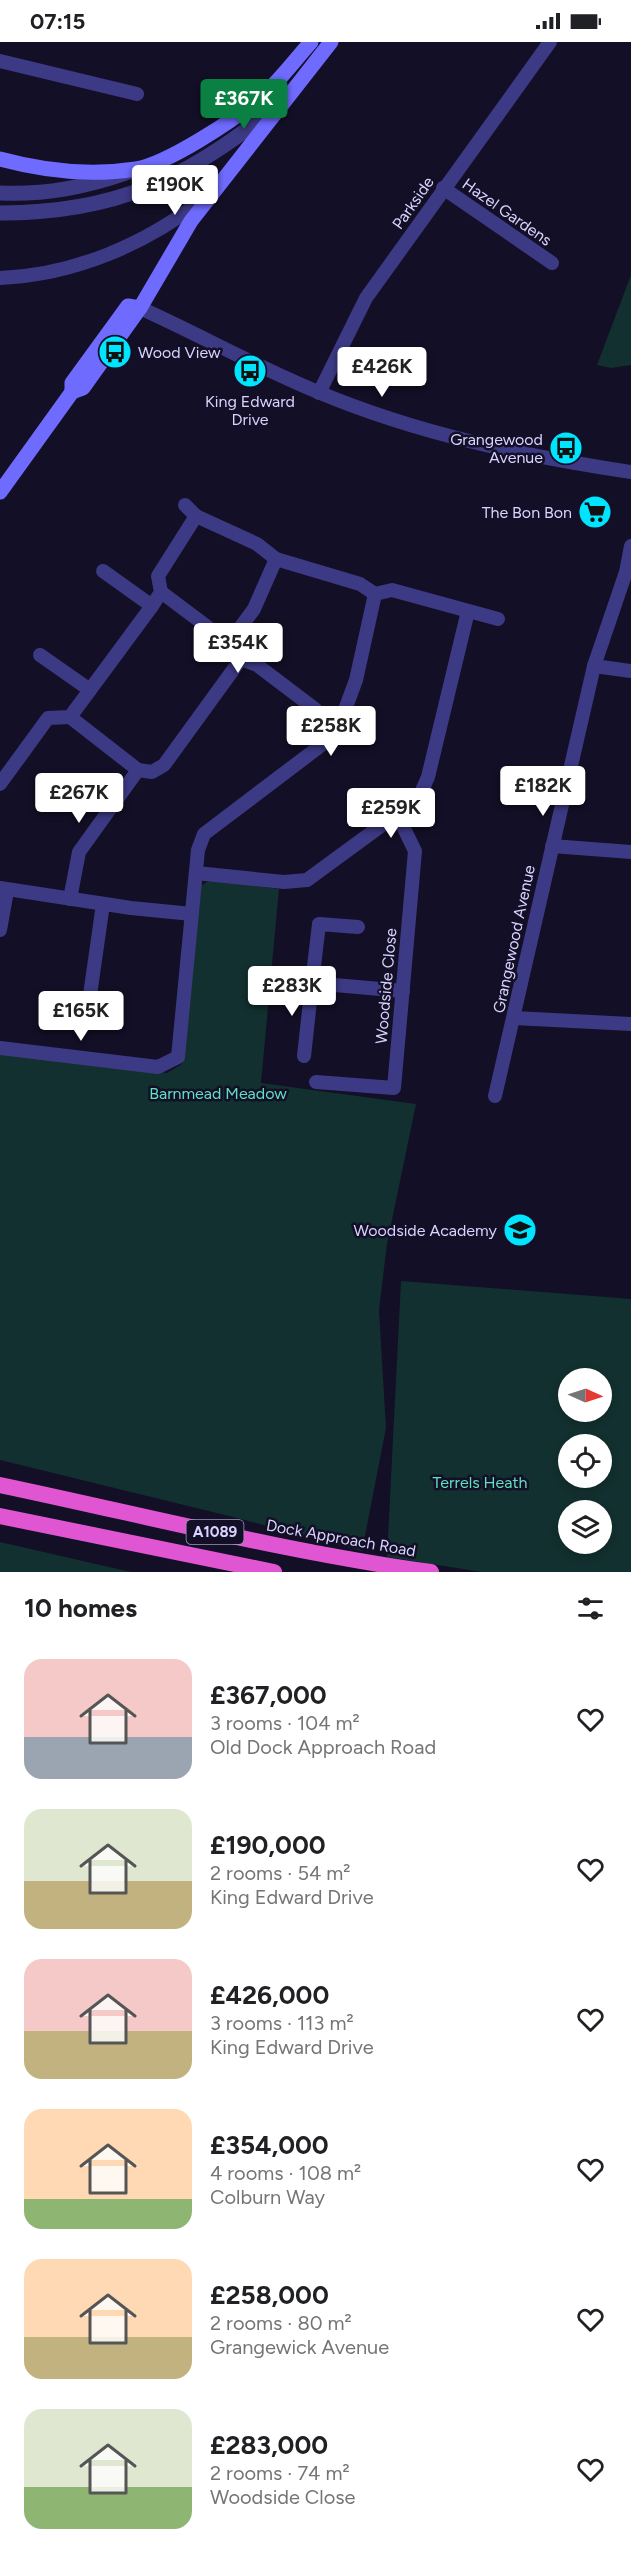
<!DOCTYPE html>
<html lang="en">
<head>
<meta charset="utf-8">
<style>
	body { margin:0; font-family:Figtree,sans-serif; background:#f6f6f6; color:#202124; height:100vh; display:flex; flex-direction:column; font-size:22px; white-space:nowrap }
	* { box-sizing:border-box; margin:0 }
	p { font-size:20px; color:#757577 }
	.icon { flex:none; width:33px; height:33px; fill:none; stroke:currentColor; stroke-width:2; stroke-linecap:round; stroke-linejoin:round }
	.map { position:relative; height:1530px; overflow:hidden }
	.details { display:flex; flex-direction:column; background:#fff; flex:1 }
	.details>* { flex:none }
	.needle { width:39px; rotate:93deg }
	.fabs { position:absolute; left:558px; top:1326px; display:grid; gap:12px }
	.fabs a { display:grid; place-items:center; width:54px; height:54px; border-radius:50%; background:#fff; box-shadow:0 3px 9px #0003; font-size:30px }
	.price { position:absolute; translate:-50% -51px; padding:0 14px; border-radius:6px; background:#fff; color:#222; font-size:20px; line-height:39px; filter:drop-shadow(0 2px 3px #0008) }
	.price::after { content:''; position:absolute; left:50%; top:36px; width:18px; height:14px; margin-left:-9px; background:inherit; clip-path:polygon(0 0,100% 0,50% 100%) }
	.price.on { background:#0b8043; color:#fff }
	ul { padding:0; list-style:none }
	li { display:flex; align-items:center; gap:18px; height:150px; padding:0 24px }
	li span { display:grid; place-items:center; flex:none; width:168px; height:120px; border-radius:18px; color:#555 }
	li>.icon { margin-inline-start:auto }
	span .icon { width:72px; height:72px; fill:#fffc; stroke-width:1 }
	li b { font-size:26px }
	h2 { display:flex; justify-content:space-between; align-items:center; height:72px; padding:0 24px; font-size:26px }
	.status { display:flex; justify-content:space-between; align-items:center; height:42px; padding:0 30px; background:#fff; direction:ltr }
	.status svg { height:16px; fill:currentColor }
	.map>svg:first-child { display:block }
	.green { fill:#12302f; fill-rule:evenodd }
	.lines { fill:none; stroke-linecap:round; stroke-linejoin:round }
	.minor { stroke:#3d3a85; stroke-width:14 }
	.tertiary { stroke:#3d3a85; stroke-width:15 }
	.secondary { stroke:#6f6bff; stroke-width:15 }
	.trunk { stroke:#e055d1; stroke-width:16 }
	.labels { text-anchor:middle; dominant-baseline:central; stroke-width:5; stroke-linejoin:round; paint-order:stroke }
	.shield { fill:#130f26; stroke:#9e99be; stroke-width:1.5 }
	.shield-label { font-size:15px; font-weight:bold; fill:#d9d4ff }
	.street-label { font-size:16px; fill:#d9d4ff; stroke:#130f26 }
	.poi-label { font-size:16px; fill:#d9d4ff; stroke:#130f26; text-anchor:end }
	.park-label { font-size:16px; fill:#5fe0c0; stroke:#130f26 }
</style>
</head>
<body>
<div class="status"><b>07:15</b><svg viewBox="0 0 49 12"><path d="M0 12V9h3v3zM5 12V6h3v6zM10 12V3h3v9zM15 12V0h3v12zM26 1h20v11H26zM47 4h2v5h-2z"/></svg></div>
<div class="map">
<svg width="631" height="1530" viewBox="0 0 631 1530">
	<rect width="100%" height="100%" fill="#130f26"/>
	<g class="green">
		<polygon points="631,233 631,323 611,326 597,323"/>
		<polygon points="210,838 279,847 261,1041 416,1062 387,1202 379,1268 386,1386 362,1509 229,1474 0,1418 0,1012 167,1031 182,1022 201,844"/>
		<path d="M 401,1239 L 631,1257 L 631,1530 L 482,1530 L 387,1515 ZM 568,1336 L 602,1336 L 602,1370 L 568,1370 ZM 568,1402 L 602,1402 L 602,1436 L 568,1436 ZM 568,1468 L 602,1468 L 602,1502 L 568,1502 Z"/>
		<polygon points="0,1500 131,1530 0,1530"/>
	</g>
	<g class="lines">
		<g class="minor">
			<polyline points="0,19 137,52"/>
			<polyline points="443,146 552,221"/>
			<path d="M 0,236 C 75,233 146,202 205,156"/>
			<path d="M 140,266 C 200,293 257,325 318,350 C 418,392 524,414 631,430"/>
			<polyline points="319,351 366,256 550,0"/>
			<polyline points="185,463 196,474 257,502 276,517 360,542 375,552 392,548 498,577"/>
			<polyline points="103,529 152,564"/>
			<polyline points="161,550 229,601 241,617 257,623 315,667 336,692"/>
			<polyline points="229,601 254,567 276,517"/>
			<polyline points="40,613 90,648"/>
			<polyline points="594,624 631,629"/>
			<polyline points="70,675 138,728 152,730 164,723 241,617"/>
			<polyline points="0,742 48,676 70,675 152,564 161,550 158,534 196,474"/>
			<polyline points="552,804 631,810"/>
			<polyline points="196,831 284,840 307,838 397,772"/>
			<polyline points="0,846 131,866 192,872"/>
			<polyline points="70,857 79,810 138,728"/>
			<polyline points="358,885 319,882 312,941 403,949"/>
			<polyline points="0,888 7,849"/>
			<polyline points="88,967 103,862"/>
			<polyline points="514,976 631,982"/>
			<polyline points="0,1006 158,1025 178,1015 198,808 204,792 336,692 356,638 375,552"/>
			<polyline points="304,1014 312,941"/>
			<polyline points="316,1040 394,1046 415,809 397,772 420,753 428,735 468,569"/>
			<polyline points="495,1054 594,624 626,530 631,504"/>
		</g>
		<g class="tertiary">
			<path d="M 0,151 C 46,153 86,145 129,130"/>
			<path d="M 0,171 C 116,171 187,137 276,65"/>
		</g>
		<g class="secondary">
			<path d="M 0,117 C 44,129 91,134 136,127 C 167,122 234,78 259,57 C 278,41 294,19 311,0"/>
			<polyline points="72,350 72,341 128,264 140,266"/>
			<polyline points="0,450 72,350 83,346 140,266 191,179 331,0"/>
		</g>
		<g class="trunk">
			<path d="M 0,1443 C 143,1473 285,1510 431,1530"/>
			<polyline points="0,1474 274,1530"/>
		</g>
	</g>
	<defs>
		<symbol id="bus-disc" viewBox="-11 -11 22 22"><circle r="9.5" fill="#00e5ff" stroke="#130f26"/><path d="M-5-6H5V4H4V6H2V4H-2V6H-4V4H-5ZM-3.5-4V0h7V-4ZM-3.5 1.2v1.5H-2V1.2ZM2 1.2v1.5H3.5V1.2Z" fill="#111"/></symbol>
		<symbol id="supermarket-disc" viewBox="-11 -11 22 22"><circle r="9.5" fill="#00e5ff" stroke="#130f26"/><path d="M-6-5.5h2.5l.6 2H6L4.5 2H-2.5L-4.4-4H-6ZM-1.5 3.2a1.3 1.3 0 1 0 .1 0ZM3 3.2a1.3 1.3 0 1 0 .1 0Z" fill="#111"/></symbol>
		<symbol id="school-disc" viewBox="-11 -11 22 22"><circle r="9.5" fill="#00e5ff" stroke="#130f26"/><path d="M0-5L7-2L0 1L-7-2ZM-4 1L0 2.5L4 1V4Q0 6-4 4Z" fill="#111"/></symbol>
	</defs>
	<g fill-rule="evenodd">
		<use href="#bus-disc" x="96" y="291" width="38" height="38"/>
		<use href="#bus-disc" x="231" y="310" width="38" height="38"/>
		<use href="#bus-disc" x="547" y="387" width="38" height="38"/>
		<use href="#supermarket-disc" x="576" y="451" width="38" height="38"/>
		<use href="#school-disc" x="501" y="1169" width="38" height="38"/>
	</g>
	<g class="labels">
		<rect class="shield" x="186.5" y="1478" width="57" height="24" rx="4.5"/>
		<g class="shield-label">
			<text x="215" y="1490">A1089</text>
		</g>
		<g class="street-label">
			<text transform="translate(413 161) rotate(-55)">Parkside</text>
			<text transform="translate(507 170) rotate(35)">Hazel Gardens</text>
			<text transform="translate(514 897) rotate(-78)">Grangewood Avenue</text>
			<text transform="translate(386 944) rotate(-85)">Woodside Close</text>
			<text transform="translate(341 1496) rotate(10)">Dock Approach Road</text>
		</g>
		<g class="poi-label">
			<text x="138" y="310" text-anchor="start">Wood View</text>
			<text x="250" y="359" text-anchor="middle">King Edward<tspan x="250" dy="18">Drive</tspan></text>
			<text x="543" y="397">Grangewood<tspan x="543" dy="18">Avenue</tspan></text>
			<text x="572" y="470">The Bon Bon</text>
			<text x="497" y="1188">Woodside Academy</text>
		</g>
		<g class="park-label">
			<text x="218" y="1051">Barnmead Meadow</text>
			<text x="480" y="1440">Terrels Heath</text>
		</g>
	</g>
</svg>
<div class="fabs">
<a><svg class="needle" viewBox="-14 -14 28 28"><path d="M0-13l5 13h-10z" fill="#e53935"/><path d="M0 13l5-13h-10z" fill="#757577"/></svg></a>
<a><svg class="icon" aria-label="locate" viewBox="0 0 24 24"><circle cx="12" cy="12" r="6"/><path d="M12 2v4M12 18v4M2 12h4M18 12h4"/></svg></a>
<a><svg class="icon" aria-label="layers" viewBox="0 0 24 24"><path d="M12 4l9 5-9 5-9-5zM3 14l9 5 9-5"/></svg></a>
</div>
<b class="price on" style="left:244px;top:88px">£367K</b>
<b class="price" style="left:175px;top:174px">£190K</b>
<b class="price" style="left:382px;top:356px">£426K</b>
<b class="price" style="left:238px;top:632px">£354K</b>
<b class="price" style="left:331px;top:715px">£258K</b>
<b class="price" style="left:543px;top:775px">£182K</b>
<b class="price" style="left:79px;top:782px">£267K</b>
<b class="price" style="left:391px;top:797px">£259K</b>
<b class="price" style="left:292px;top:975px">£283K</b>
<b class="price" style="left:81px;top:1000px">£165K</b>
</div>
<section class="details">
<h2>10 homes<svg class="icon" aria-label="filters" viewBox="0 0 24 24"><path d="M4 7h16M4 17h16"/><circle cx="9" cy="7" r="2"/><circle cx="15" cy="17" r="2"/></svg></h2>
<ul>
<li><span style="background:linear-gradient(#f6c9c9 65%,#9aa5b1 0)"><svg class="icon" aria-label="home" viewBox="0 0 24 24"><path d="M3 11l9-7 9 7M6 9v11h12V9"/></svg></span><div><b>£367,000</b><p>3 rooms · 104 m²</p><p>Old Dock Approach Road</p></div><svg class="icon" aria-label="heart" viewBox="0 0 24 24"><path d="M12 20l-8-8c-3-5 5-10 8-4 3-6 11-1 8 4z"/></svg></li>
<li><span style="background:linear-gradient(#dfe7d0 60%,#c2b280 0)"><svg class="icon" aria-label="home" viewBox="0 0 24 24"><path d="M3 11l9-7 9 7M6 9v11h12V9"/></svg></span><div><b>£190,000</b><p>2 rooms · 54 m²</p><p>King Edward Drive</p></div><svg class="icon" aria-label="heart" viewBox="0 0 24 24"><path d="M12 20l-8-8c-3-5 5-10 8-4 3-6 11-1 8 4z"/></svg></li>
<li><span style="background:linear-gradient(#f6c9c9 60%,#c2b280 0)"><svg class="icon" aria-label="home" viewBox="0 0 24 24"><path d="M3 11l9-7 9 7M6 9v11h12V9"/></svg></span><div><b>£426,000</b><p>3 rooms · 113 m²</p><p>King Edward Drive</p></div><svg class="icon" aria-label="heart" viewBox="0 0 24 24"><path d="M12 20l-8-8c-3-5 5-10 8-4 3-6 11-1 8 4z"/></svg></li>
<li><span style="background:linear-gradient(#ffd9b3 75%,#8fb573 0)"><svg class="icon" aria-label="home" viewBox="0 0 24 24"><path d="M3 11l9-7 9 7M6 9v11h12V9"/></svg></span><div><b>£354,000</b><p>4 rooms · 108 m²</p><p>Colburn Way</p></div><svg class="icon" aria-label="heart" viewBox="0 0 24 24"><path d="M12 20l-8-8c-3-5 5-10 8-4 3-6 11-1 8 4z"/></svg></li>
<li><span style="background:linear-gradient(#ffd9b3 65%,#c2b280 0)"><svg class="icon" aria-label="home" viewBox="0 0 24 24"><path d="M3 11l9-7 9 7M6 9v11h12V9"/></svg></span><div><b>£258,000</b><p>2 rooms · 80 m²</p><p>Grangewick Avenue</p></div><svg class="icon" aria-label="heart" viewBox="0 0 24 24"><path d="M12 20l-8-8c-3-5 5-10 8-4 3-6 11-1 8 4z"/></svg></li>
<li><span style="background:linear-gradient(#dfe7d0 65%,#8fb573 0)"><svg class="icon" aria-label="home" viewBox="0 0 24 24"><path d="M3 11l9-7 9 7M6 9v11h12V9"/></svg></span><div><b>£283,000</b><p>2 rooms · 74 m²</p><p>Woodside Close</p></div><svg class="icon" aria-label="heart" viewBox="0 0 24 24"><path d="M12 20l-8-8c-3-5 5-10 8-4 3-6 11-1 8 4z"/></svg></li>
</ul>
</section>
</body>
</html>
